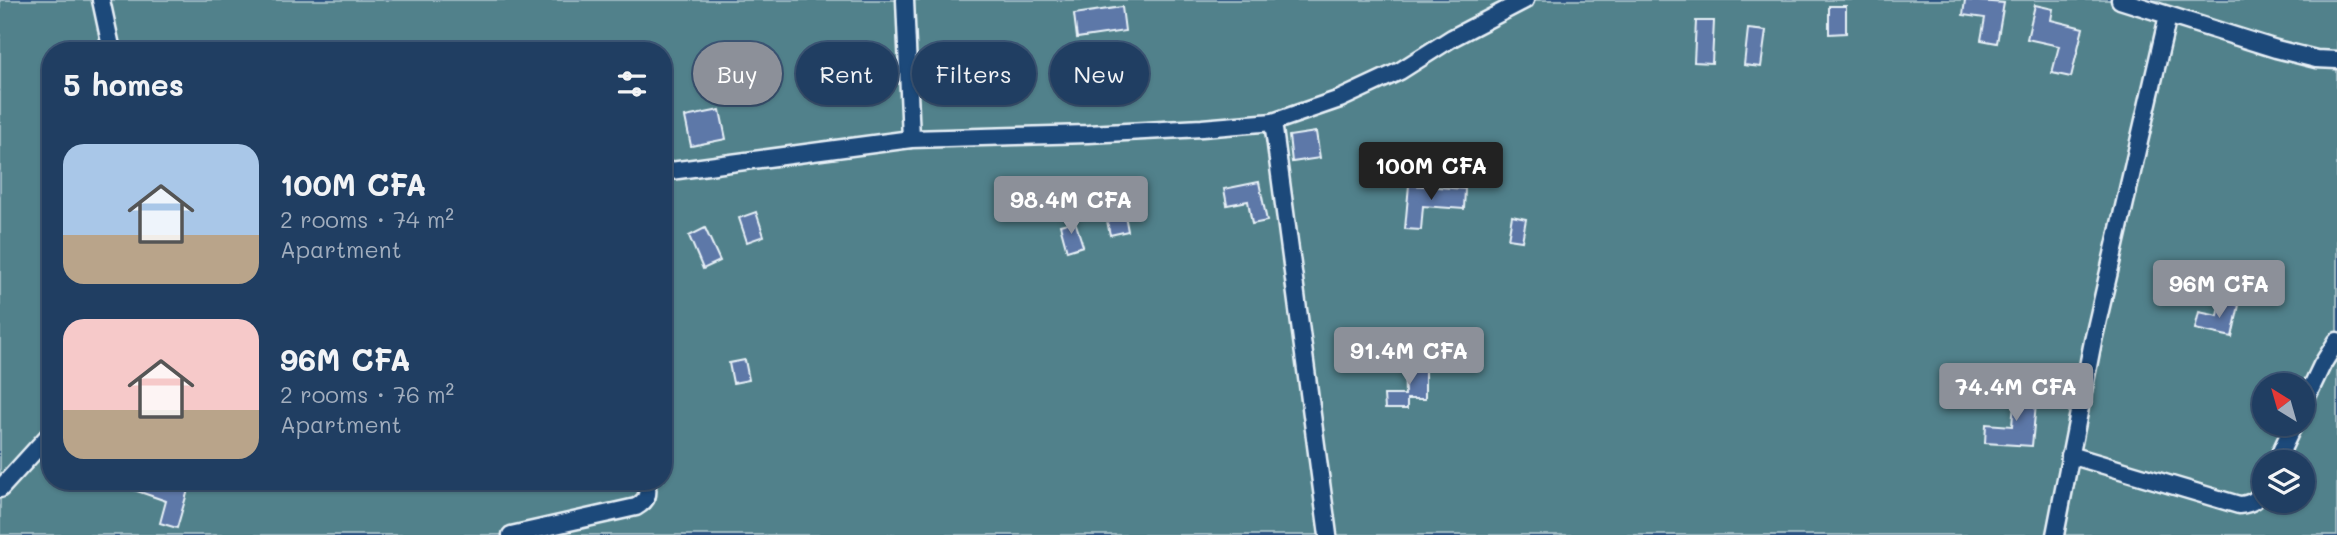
<!DOCTYPE html>
<html lang="en">
<head>
<meta charset="utf-8">
<style>
	body { margin:0; font-family:Mali,sans-serif; background:#2d496b; color:#f1f3f6; height:100vh; display:flex; flex-direction:column; font-size:26px; white-space:nowrap }
	* { box-sizing:border-box; margin:0 }
	p { font-size:23px; color:#a2aebe }
	.icon { flex:none; width:38px; height:38px; fill:none; stroke:currentColor; stroke-width:2; stroke-linecap:round; stroke-linejoin:round }
	.map { position:relative; flex:1; overflow:hidden }
	.drawer { position:absolute; left:42px; top:42px; width:630px; height:448px; display:flex; flex-direction:column; background:#203e62; border-radius:28px; box-shadow:0 2px 5px #0004,0 0 0 2px #3d5777 }
	.drawer>* { flex:none }
	.top-card { position:absolute; left:693px; top:42px; width:665px; height:63px; display:flex; gap:14px }
	.needle { width:46px; rotate:323deg }
	.fabs { position:absolute; left:2252px; top:373px; display:grid; gap:14px }
	.fabs a { display:grid; place-items:center; width:63px; height:63px; border-radius:50%; background:#203e62; box-shadow:0 2px 5px #0004,0 0 0 2px #3d5777; font-size:35px }
	.price { position:absolute; translate:-50% -60px; padding:0 16px; border-radius:7px; background:#8c9099; color:#fff; font-size:23px; line-height:46px; filter:drop-shadow(0 2px 4px #0008) }
	.price::after { content:''; position:absolute; left:50%; top:42px; width:21px; height:16px; margin-left:-10px; background:inherit; clip-path:polygon(0 0,100% 0,50% 100%) }
	.price.selected { background:#222; color:#fff }
	ul { padding:0; list-style:none }
	li { display:flex; align-items:center; gap:21px; height:175px; padding:0 21px }
	li span { display:grid; place-items:center; flex:none; width:196px; height:140px; border-radius:21px; color:#555 }
	li>.icon { margin-inline-start:auto }
	span .icon { width:84px; height:84px; fill:#fffc; stroke-width:1 }
	li b { font-size:30px }
	h2 { display:flex; justify-content:space-between; align-items:center; height:84px; padding:0 21px; font-size:30px }
	.chip { padding:0 24px; border-radius:32px; background:#203e62; box-shadow:0 2px 5px #0004,0 0 0 2px #3d5777; font-size:24px; line-height:63px }
	.chip.selected { background:#8c9099; color:#fff }
	.map>svg:first-child { display:block }
	.green { fill:#51818b; stroke:#9cb9c2; stroke-width:2; fill-rule:evenodd }
	.building { fill:#5d78a8; stroke:#e8f1f8; stroke-width:2 }
	.lines { fill:none; stroke-linecap:round; stroke-linejoin:round }
	.minor-casing { stroke:#e8f1f8; stroke-width:21 }
	.minor { stroke:#1f4a7a; stroke-width:16 }
</style>
</head>
<body>
<div class="map">
<svg width="2337" height="535" viewBox="0 0 2337 535">
	<rect width="100%" height="100%" fill="#2b5383"/>
	<filter id="ink" filterUnits="userSpaceOnUse"><feTurbulence type="fractalNoise" baseFrequency=".0143" numOctaves="2"/><feDisplacementMap in="SourceGraphic" scale="14" xChannelSelector="R" yChannelSelector="G"/><feConvolveMatrix kernelMatrix="1 2 1 2 8 2 1 2 1" color-interpolation-filters="sRGB"/></filter>
	<g filter="url(#ink)">
		<path class="green" d="M 0,0 L 2337,0 L 2337,535 L 0,535 ZM 51,51 L 663,51 L 663,481 L 51,481 ZM 2264,385 L 2303,385 L 2303,424 L 2264,424 ZM 2264,462 L 2303,462 L 2303,500 L 2264,500 Z"/>
		<g class="building">
			<polygon points="1965,0 2004,3 1997,43 1981,40 1985,18 1963,15"/>
			<polygon points="2035,5 2053,9 2051,20 2083,28 2071,77 2052,73 2059,46 2027,39"/>
			<polygon points="1829,6 1846,6 1846,33 1829,34"/>
			<polygon points="1122,7 1125,31 1077,38 1074,14"/>
			<polygon points="1696,21 1714,21 1712,63 1694,62"/>
			<polygon points="1748,29 1766,31 1761,67 1744,65"/>
			<polygon points="720,110 726,139 691,146 685,117"/>
			<polygon points="1316,132 1320,158 1292,162 1289,136"/>
			<polygon points="1259,182 1267,221 1252,224 1248,201 1227,205 1224,189"/>
			<polygon points="1409,185 1465,189 1464,209 1423,206 1421,230 1405,229"/>
			<polygon points="1121,194 1128,231 1110,235 1106,216 1095,218 1091,201"/>
			<polygon points="756,212 764,236 747,242 739,218"/>
			<polygon points="1512,216 1526,219 1522,241 1508,239"/>
			<polygon points="1075,221 1083,246 1067,251 1060,225"/>
			<polygon points="705,228 720,261 703,269 689,236"/>
			<polygon points="2221,301 2239,305 2232,337 2195,329 2199,312 2218,316"/>
			<polygon points="745,360 749,380 733,383 729,363"/>
			<polygon points="1425,362 1425,399 1407,399 1407,409 1385,409 1384,395 1405,395 1404,363"/>
			<polygon points="2015,391 2037,393 2032,446 1985,443 1986,424 2012,426"/>
			<polygon points="114,481 158,481 188,490 177,528 160,523 166,501 114,483"/>
		</g>
		<g class="lines">
			<defs>
				<g id="minor">
					<polyline points="101,0 112,51"/>
					<polyline points="905,0 911,139"/>
					<polyline points="2120,0 2276,49 2316,59 2337,60"/>
					<polyline points="1273,122 1328,535"/>
					<polyline points="663,172 911,139 1088,134 1202,128 1273,122 1340,99 1400,71 1452,38 1525,0"/>
					<polyline points="2303,405 2322,365 2337,341"/>
					<path d="M 2070,455 L 2239,505 C 2253,504 2259,499 2264,486"/>
					<polyline points="2276,462 2294,424"/>
					<polyline points="0,489 51,433"/>
					<path d="M 511,535 L 636,507 C 648,500 649,494 646,481"/>
					<polyline points="2055,535 2093,341 2168,16"/>
				</g>
			</defs>
			<use href="#minor" class="minor-casing"/>
			<use href="#minor" class="minor"/>
		</g>
	</g>
</svg>
<div class="fabs">
<a><svg class="needle" viewBox="-14 -14 28 28"><path d="M0-13l5 13h-10z" fill="#e53935"/><path d="M0 13l5-13h-10z" fill="#a2aebe"/></svg></a>
<a><svg class="icon" aria-label="layers" viewBox="0 0 24 24"><path d="M12 4l9 5-9 5-9-5zM3 14l9 5 9-5"/></svg></a>
</div>
<b class="price selected" style="left:1431px;top:202px">100M CFA</b>
<b class="price" style="left:1071px;top:236px">98.4M CFA</b>
<b class="price" style="left:2219px;top:320px">96M CFA</b>
<b class="price" style="left:1409px;top:387px">91.4M CFA</b>
<b class="price" style="left:2016px;top:423px">74.4M CFA</b>
<div class="top-card">
<a class="chip selected">Buy</a>
<a class="chip">Rent</a>
<a class="chip">Filters</a>
<a class="chip">New</a>
</div>
<section class="drawer">
<h2>5 homes<svg class="icon" aria-label="filters" viewBox="0 0 24 24"><path d="M4 7h16M4 17h16"/><circle cx="9" cy="7" r="2"/><circle cx="15" cy="17" r="2"/></svg></h2>
<ul>
<li><span style="background:linear-gradient(#a9c7e8 65%,#b9a48a 0)"><svg class="icon" aria-label="home" viewBox="0 0 24 24"><path d="M3 11l9-7 9 7M6 9v11h12V9"/></svg></span><div><b>100M CFA</b><p>2 rooms · 74 m²</p><p>Apartment</p></div></li>
<li><span style="background:linear-gradient(#f6c9c9 65%,#b9a48a 0)"><svg class="icon" aria-label="home" viewBox="0 0 24 24"><path d="M3 11l9-7 9 7M6 9v11h12V9"/></svg></span><div><b>96M CFA</b><p>2 rooms · 76 m²</p><p>Apartment</p></div></li>
</ul>
</section>
</div>
</body>
</html>
